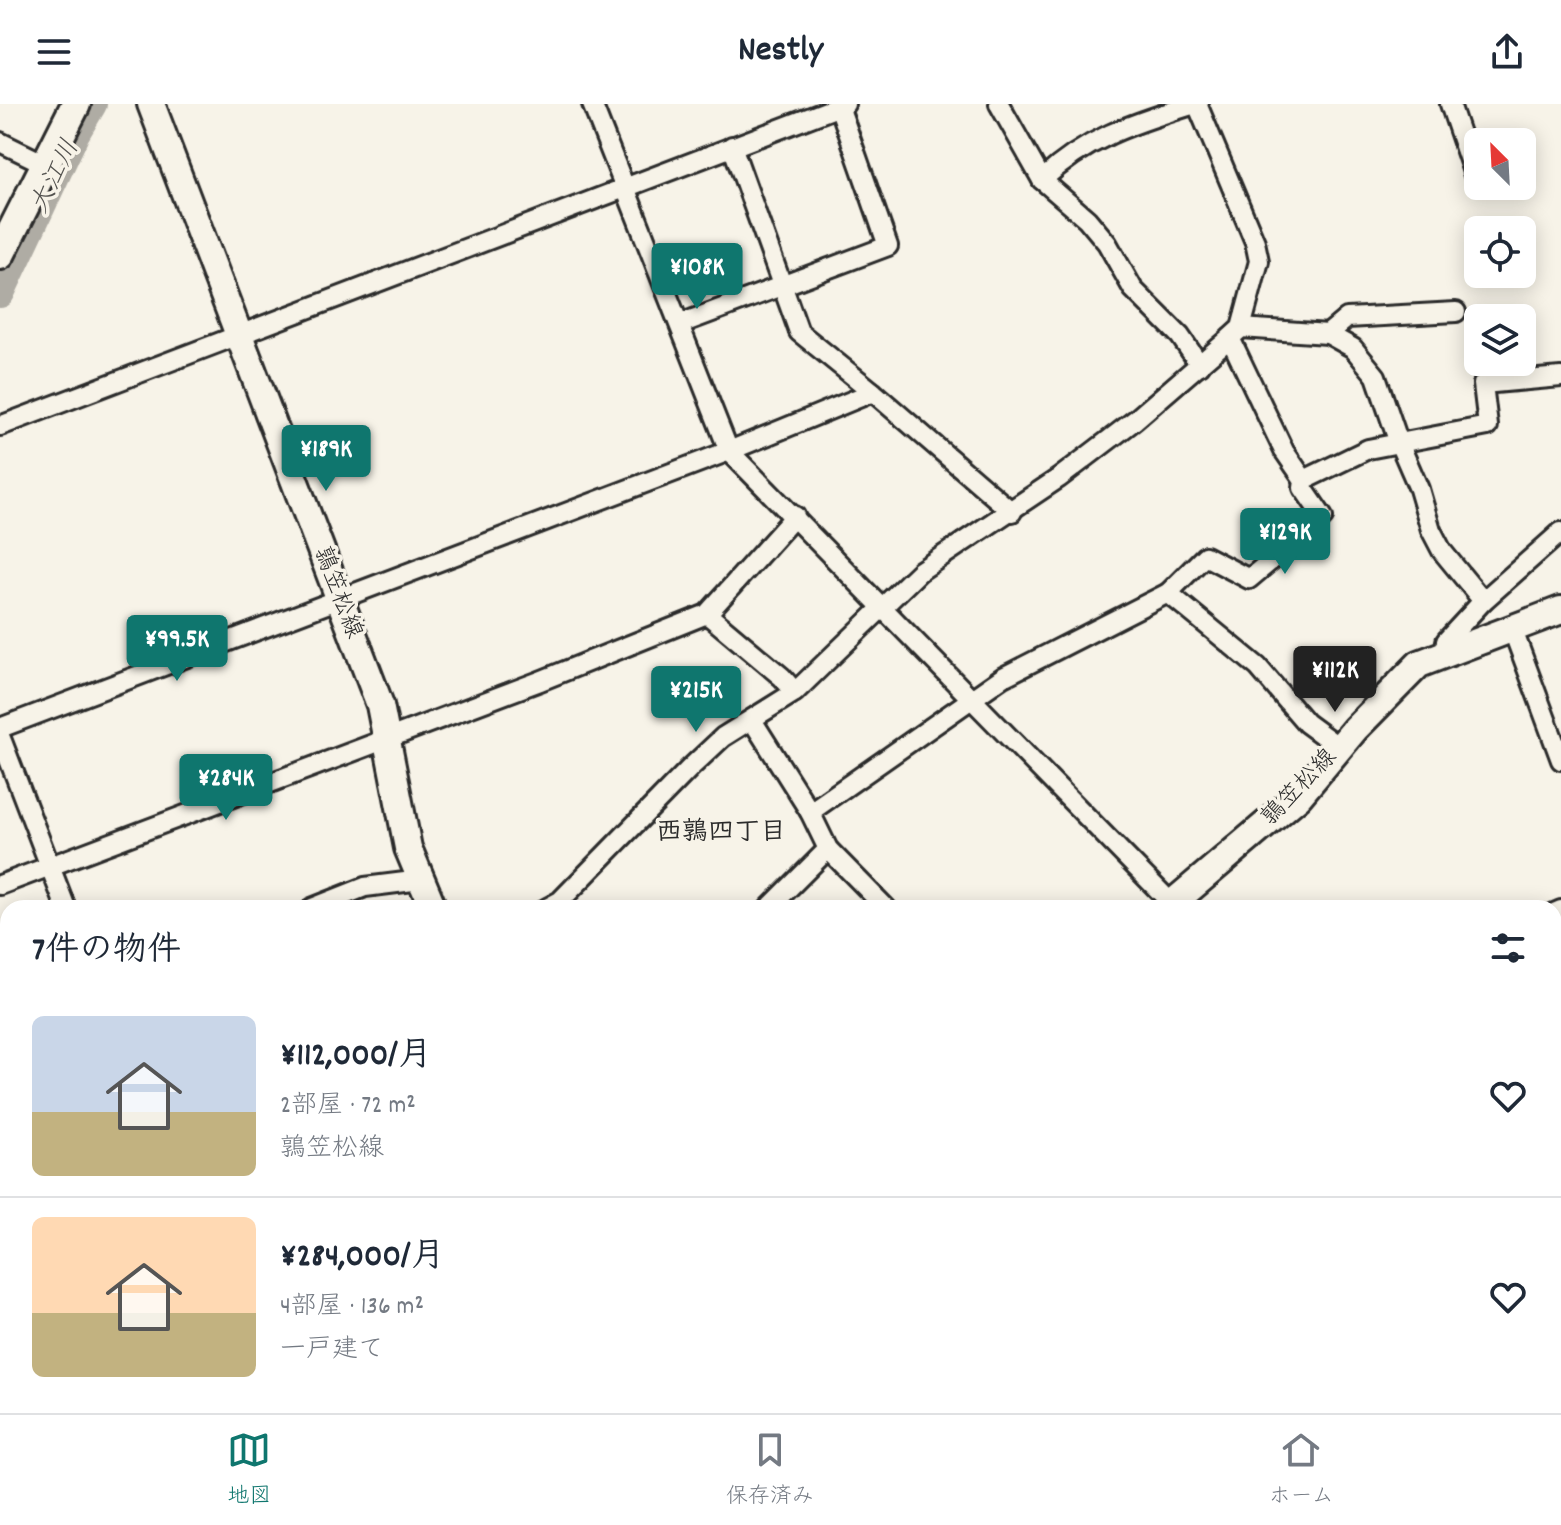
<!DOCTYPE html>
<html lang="ja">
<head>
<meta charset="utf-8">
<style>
	body { margin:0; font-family:Dekko,"Klee One",sans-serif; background:#f6f6f7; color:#1f2937; height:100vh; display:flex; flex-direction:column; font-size:30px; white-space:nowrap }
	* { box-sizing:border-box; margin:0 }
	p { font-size:26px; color:#747a83 }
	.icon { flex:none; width:44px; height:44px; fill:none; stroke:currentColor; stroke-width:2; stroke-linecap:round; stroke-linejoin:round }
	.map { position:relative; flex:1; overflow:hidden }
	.drawer { position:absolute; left:0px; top:796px; width:1562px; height:514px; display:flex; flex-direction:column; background:#fff; border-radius:24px 24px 0 0; box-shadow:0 4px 20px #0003 }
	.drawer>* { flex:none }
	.needle { width:52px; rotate:336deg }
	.tools { position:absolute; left:1464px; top:24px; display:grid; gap:16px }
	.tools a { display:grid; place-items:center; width:72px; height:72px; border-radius:12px; background:#fff; box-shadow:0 4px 20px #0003; font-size:40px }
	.price { position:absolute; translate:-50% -68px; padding:0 18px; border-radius:8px; background:#0f766e; color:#fff; font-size:26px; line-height:52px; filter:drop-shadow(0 2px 4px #0008) }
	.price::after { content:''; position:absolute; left:50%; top:48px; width:24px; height:18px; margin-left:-12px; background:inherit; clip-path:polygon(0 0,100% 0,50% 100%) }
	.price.selected { background:#222; color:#fff }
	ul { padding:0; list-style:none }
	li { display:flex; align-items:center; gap:24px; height:200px; padding:0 32px }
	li+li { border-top:2px solid #e0e1e3 }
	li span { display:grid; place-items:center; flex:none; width:224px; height:160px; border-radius:12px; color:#555 }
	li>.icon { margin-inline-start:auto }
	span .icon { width:96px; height:96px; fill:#fffc; stroke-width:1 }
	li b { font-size:34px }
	h2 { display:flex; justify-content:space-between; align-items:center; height:96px; padding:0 32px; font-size:34px }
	header { display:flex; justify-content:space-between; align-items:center; height:104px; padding:0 32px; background:#fff; font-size:36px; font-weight:700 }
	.tab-bar { display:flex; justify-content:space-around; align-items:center; height:112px; border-top:2px solid #e0e1e3; background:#fff; font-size:22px; color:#747a83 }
	.tab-bar a { display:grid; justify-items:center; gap:4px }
	.tab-bar .selected { color:#0f766e }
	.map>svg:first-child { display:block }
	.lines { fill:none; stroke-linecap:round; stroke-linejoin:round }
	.stream { stroke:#7a7874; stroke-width:5 }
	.river { stroke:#afaca4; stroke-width:30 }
	.minor-casing { stroke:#2b2b2b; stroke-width:24 }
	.secondary-casing { stroke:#2b2b2b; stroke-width:32 }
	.primary-casing { stroke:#2b2b2b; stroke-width:34 }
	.minor { stroke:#f7f3e8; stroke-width:18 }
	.secondary { stroke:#f7f3e8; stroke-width:26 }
	.primary { stroke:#f7f3e8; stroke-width:28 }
	.labels { text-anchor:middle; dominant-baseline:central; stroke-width:7; stroke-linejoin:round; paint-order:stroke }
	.street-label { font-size:24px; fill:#2b2b2b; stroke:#f7f3e8 }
	.water-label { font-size:26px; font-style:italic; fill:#53524f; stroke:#f7f3e8 }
	.neighbourhood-label { font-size:26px; font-weight:bold; fill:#2b2b2b; stroke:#f7f3e8 }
</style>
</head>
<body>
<header><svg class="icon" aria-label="menu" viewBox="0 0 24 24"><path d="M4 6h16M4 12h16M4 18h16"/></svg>Nestly<svg class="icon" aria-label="share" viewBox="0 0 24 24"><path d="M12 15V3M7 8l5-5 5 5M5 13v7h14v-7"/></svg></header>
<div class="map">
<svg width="1561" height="1309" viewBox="0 0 1561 1309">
	<rect width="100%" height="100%" fill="#f7f3e8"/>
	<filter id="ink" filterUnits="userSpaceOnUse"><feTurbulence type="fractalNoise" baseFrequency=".0125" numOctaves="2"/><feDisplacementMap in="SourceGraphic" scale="16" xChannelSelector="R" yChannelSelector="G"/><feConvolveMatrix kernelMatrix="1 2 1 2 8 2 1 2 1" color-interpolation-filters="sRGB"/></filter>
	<g filter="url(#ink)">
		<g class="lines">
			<polyline class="stream" points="1554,961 1561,959"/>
			<polyline class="river" points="0,189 75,29 92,0"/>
			<defs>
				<g id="minor">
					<polyline points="592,0 729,347 1176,804"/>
					<polyline points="999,0 1042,76 1087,115 1107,139 1133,185 1180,232 1200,261"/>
					<polyline points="1450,0 1476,77"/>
					<polyline points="0,38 45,60"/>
					<polyline points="732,42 799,228 873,288 1012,408"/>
					<path d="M 1042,76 C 1089,32 1135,19 1195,0"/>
					<polyline points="680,220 888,142 839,2"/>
					<polyline points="1241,224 1328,230 1353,244 1376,272 1399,339 1419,385 1431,426 1442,447 1483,497"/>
					<polyline points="1328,230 1347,214 1456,208"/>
					<polyline points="1230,234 1284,347 1304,376 1368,345 1488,322 1483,280 1561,273"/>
					<polyline points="0,322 845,0"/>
					<polyline points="1168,489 1205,452 1249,475 1323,413 1303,384 1304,376"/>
					<polyline points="707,510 782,573 795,588"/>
					<polyline points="1512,524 1561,656"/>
					<polyline points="1445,549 1446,537 1483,497 1561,428"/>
					<polyline points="752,616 810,708 828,745 886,804"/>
					<polyline points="0,624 729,347 873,288"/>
					<polyline points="0,632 66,804"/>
					<polyline points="810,708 1003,573 1168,489 1258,563 1306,619 1340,644"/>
					<polyline points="0,781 540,577 707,510 795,412"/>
					<polyline points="312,804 365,783 421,776"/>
					<polyline points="547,804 560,797 690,664 723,633 795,588 920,467 1059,374 1135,316 1230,234 1241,224 1259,157 1255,138 1197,0"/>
					<polyline points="769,804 828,745"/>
					<polyline points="1554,809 1561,806"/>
					<polyline points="0,1048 8,1045"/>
					<polyline points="1554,1114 1561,1112"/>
					<polyline points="256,1302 258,1309"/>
					<polyline points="554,1302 555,1309"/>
					<polyline points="913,1302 915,1309"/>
					<polyline points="1366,1302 1369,1309"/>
					<polyline points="105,1309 124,1302"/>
					<polyline points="1038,1309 1057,1302"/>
				</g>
				<g id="secondary">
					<polyline points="151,0 380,601 408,744 433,804"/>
					<polyline points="1167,804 1299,692 1355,625 1419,560 1561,506"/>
				</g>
				<polyline id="primary" points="0,151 76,0"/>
			</defs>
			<use href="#minor" class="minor-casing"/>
			<use href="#secondary" class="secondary-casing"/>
			<use href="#primary" class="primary-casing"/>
			<use href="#minor" class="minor"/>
			<use href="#secondary" class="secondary"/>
			<use href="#primary" class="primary"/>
		</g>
	</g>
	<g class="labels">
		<g class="street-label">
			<text transform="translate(337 489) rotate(69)">鶉笠松線</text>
			<text transform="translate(1300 684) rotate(-46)">鶉笠松線</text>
		</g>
		<g class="water-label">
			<text transform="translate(56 73) rotate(-64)">大江川</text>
		</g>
		<g class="neighbourhood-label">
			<text x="721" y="729">西鶉四丁目</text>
		</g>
	</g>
</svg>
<div class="tools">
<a><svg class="needle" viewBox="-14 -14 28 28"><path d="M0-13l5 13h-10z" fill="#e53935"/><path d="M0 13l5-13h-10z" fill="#747a83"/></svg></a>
<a><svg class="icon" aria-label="locate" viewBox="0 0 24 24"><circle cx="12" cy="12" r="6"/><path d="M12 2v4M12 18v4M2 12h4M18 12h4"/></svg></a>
<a><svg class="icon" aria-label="layers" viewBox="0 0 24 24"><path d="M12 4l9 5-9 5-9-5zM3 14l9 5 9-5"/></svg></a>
</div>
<b class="price" style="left:697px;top:207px">¥108K</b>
<b class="price" style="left:326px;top:389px">¥189K</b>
<b class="price" style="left:1285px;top:472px">¥129K</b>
<b class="price" style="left:177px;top:579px">¥99.5K</b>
<b class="price selected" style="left:1335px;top:610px">¥112K</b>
<b class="price" style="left:696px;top:630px">¥215K</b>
<b class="price" style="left:226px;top:718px">¥284K</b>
<section class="drawer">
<h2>7件の物件<svg class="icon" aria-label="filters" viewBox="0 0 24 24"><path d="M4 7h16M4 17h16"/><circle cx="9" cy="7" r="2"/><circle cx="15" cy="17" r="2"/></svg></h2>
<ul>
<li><span style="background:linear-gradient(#c9d6e8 60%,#c2b280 0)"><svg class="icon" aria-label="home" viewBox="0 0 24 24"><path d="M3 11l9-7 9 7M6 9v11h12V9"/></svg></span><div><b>¥112,000/月</b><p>2部屋 · 72 m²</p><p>鶉笠松線</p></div><svg class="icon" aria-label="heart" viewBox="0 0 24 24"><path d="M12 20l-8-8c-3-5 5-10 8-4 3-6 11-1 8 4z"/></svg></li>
<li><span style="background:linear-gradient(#ffd9b3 60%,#c2b280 0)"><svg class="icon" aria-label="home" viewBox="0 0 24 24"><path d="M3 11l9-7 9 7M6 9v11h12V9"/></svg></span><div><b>¥284,000/月</b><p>4部屋 · 136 m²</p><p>一戸建て</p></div><svg class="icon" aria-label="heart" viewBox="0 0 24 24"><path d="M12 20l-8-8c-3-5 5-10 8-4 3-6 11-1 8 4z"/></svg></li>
</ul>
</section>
</div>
<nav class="tab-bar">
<a class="selected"><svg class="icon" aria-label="map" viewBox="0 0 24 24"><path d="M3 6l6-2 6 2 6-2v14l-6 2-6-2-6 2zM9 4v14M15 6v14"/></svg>地図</a>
<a><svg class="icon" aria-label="saved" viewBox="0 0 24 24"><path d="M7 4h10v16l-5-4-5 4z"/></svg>保存済み</a>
<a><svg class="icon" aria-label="home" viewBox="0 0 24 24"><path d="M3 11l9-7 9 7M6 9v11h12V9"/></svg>ホーム</a>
</nav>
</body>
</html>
